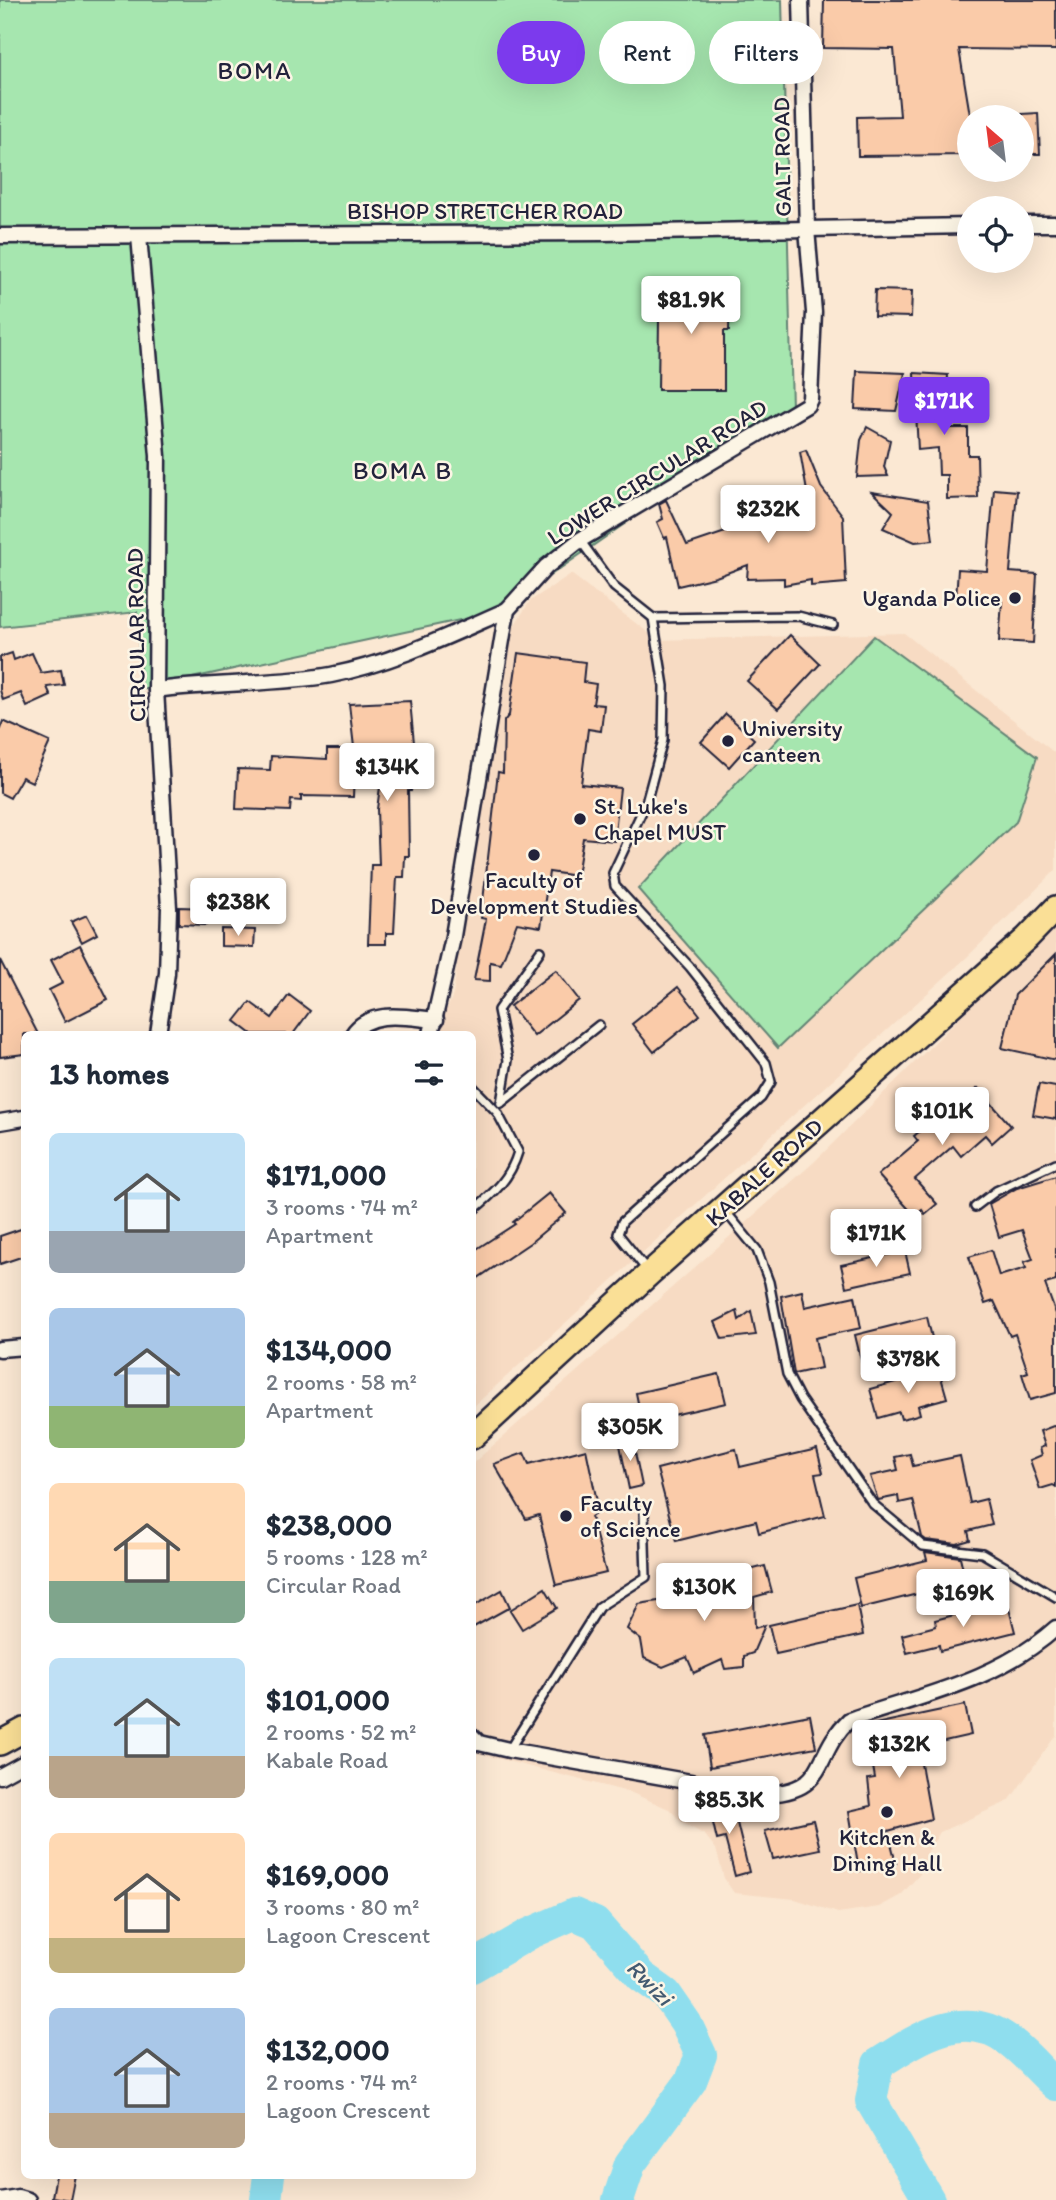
<!DOCTYPE html>
<html lang="en">
<head>
<meta charset="utf-8">
<style>
	body { margin:0; font-family:Itim,sans-serif; background:#f6f6f7; color:#1f2937; height:100vh; display:flex; flex-direction:column; font-size:26px; white-space:nowrap }
	* { box-sizing:border-box; margin:0 }
	p { font-size:23px; color:#747a83 }
	.icon { flex:none; width:38px; height:38px; fill:none; stroke:currentColor; stroke-width:2; stroke-linecap:round; stroke-linejoin:round }
	.map { position:relative; flex:1; overflow:hidden }
	.details { position:absolute; left:21px; top:1031px; width:455px; height:1148px; display:flex; flex-direction:column; background:#fff; border-radius:10px; box-shadow:0 7px 28px #0002 }
	.details>* { flex:none }
	.hud { position:absolute; left:497px; top:21px; width:453px; height:63px; display:flex; gap:14px }
	.needle { width:46px; rotate:332deg }
	.buttons { position:absolute; left:957px; top:105px; display:grid; gap:14px }
	.buttons a { display:grid; place-items:center; width:77px; height:77px; border-radius:50%; background:#fff; box-shadow:0 7px 28px #0002; font-size:35px }
	.price { position:absolute; translate:-50% -60px; padding:0 16px; border-radius:7px; background:#fff; color:#222; font-size:23px; line-height:46px; filter:drop-shadow(0 2px 4px #0008) }
	.price::after { content:''; position:absolute; left:50%; top:42px; width:21px; height:16px; margin-left:-10px; background:inherit; clip-path:polygon(0 0,100% 0,50% 100%) }
	.price.active { background:#7c3aed; color:#fff }
	ul { padding:0; list-style:none }
	li { display:flex; align-items:center; gap:21px; height:175px; padding:0 28px }
	li span { display:grid; place-items:center; flex:none; width:196px; height:140px; border-radius:10px; color:#555 }
	li>.icon { margin-inline-start:auto }
	span .icon { width:84px; height:84px; fill:#fffc; stroke-width:1 }
	li b { font-size:30px }
	h2 { display:flex; justify-content:space-between; align-items:center; height:84px; padding:0 28px; font-size:30px }
	.tag { padding:0 24px; border-radius:32px; background:#fff; box-shadow:0 7px 28px #0002; font-size:24px; line-height:63px }
	.tag.active { background:#7c3aed; color:#fff }
	.map>svg:first-child { display:block }
	.built { fill:#f7dbc3 }
	.green { fill:#a6e6af; stroke:#648475; stroke-width:2 }
	.lines { fill:none; stroke-linecap:round; stroke-linejoin:round }
	.river { stroke:#8fdeee; stroke-width:32 }
	.building { fill:#facba9; stroke:#22223b; stroke-width:2 }
	.lane-casing { stroke:#22223b; stroke-width:12 }
	.street-casing { stroke:#22223b; stroke-width:19 }
	.primary-casing { stroke:#22223b; stroke-width:28 }
	.lane { stroke:#fcf5e5; stroke-width:7 }
	.street { stroke:#fcf5e5; stroke-width:14 }
	.primary { stroke:#fadf96; stroke-width:23 }
	.poi-dot { fill:#22223b; stroke:#fcf5e5; stroke-width:2.5 }
	.labels { text-anchor:middle; dominant-baseline:central; stroke-width:5; stroke-linejoin:round; paint-order:stroke }
	.street-label { font-size:23px; fill:#22223b; stroke:#fcf5e5 }
	.poi-label { font-size:23px; fill:#22223b; stroke:#fcf5e5; text-anchor:start }
	.neighbourhood-label { font-size:24px; letter-spacing:2px; fill:#22223b; stroke:#fcf5e5 }
	.water-label { font-size:24px; font-style:italic; fill:#435a71; stroke:#fcf5e5 }
</style>
</head>
<body>
<div class="map">
<svg width="1056" height="2200" viewBox="0 0 1056 2200">
	<rect width="100%" height="100%" fill="#fbe8d3"/>
	<filter id="ink" filterUnits="userSpaceOnUse"><feTurbulence type="fractalNoise" baseFrequency=".0143" numOctaves="2"/><feDisplacementMap in="SourceGraphic" scale="14" xChannelSelector="R" yChannelSelector="G"/><feConvolveMatrix kernelMatrix="1 2 1 2 8 2 1 2 1" color-interpolation-filters="sRGB"/></filter>
	<g filter="url(#ink)">
		<g class="built">
			<polygon points="571,574 658,640 904,633 1056,754 1056,870 966,958 473,1407 472,1034 436,1034 453,995 490,722 505,640 530,601"/>
			<polygon points="1056,918 1056,1735 1009,1801 940,1832 928,1851 920,1874 901,1895 879,1907 838,1913 795,1899 734,1893 724,1878 716,1849 705,1835 683,1823 669,1809 632,1793 477,1753 472,1747 472,1464 813,1163 1033,945"/>
		</g>
		<g class="green">
			<polygon points="0,0 782,0 792,408 497,612 141,689 137,612 0,627"/>
			<polygon points="874,636 1037,757 1016,822 778,1048 638,889"/>
		</g>
		<g class="lines">
			<g class="river">
				<polyline points="472,1967 529,1934 574,1914 595,1923 641,1976 666,1994 686,2023 701,2055 691,2081 630,2164 618,2200"/>
				<polyline points="266,2200 269,2175"/>
				<path d="M 929,2200 L 871,2101 L 878,2064 C 918,2038 963,2007 1008,2040 C 1025,2052 1040,2071 1056,2085"/>
			</g>
		</g>
		<g class="building">
			<polygon points="824,0 1056,0 1056,50 959,49 970,115 970,155 858,156 857,117 900,116 894,49 823,48"/>
			<polygon points="1038,113 1040,154 1022,154 1022,114"/>
			<polygon points="650,287 730,288 729,331 724,331 724,390 658,390 659,319 649,319"/>
			<polygon points="875,290 912,291 911,317 874,316"/>
			<polygon points="857,371 905,373 896,411 855,409"/>
			<polygon points="914,373 948,375 945,428 968,428 968,455 977,455 978,498 947,499 947,475 939,475 938,448 918,450"/>
			<polygon points="867,427 890,440 884,467 888,476 857,477 861,440"/>
			<polygon points="806,450 821,487 843,516 846,583 811,586 811,580 784,585 784,578 747,579 748,565 716,577 678,586 667,537 664,538 657,522 663,519 659,504 666,500 687,545 752,523 812,520 800,452"/>
			<polygon points="994,489 1017,491 1010,572 1037,574 1033,643 999,641 1002,602 956,599 958,569 987,571"/>
			<polygon points="872,492 928,501 933,540 915,542 883,528 893,512"/>
			<polygon points="790,635 820,664 778,709 747,681"/>
			<polygon points="12,653 14,660 32,653 41,673 61,670 64,685 47,687 51,696 27,707 21,693 3,700 0,690 0,657"/>
			<polygon points="518,653 585,662 583,682 596,684 593,704 604,705 601,731 588,729 581,784 620,788 614,841 583,838 577,876 549,872 541,927 517,923 501,964 490,962 490,981 474,980 486,919 481,918 498,772 503,773 504,721 509,715"/>
			<polygon points="410,701 414,743 411,743 407,774 413,775 411,791 408,791 409,856 405,856 404,877 397,877 394,933 386,933 386,944 368,944 371,865 379,865 377,809 385,750 354,747 349,704"/>
			<polygon points="726,714 754,739 729,767 701,742"/>
			<polygon points="3,721 50,742 32,782 22,777 10,798 0,793 0,729"/>
			<polygon points="327,749 355,749 353,797 301,796 301,801 291,800 290,811 236,809 238,769 270,770 271,756 327,759"/>
			<polygon points="179,907 207,908 206,925 179,924"/>
			<polygon points="87,915 97,934 82,942 71,922"/>
			<polygon points="221,929 255,930 254,947 221,946"/>
			<polygon points="80,945 108,1000 65,1022 49,990 63,983 51,960"/>
			<polygon points="1056,954 1056,1060 1002,1048 1015,995"/>
			<polygon points="0,960 38,1034 24,1034 24,1054 0,1057"/>
			<polygon points="556,970 579,1000 534,1036 510,1006"/>
			<polygon points="678,987 700,1015 654,1052 632,1024"/>
			<polygon points="289,995 310,1011 293,1034 252,1034 235,1021 250,1002 272,1018"/>
			<polygon points="1039,1084 1056,1087 1056,1119 1033,1115"/>
			<polygon points="978,1088 1011,1126 992,1143 985,1135 961,1156 953,1146 915,1179 937,1204 925,1214 922,1210 915,1216 878,1175 918,1141 914,1136 938,1116 942,1120"/>
			<polygon points="1056,1176 1056,1281 1045,1284 1056,1314 1056,1393 1030,1400 1022,1374 1028,1372 1015,1334 1010,1336 994,1301 985,1304 969,1257 991,1250 999,1276 1026,1268 1024,1262 1033,1259 1022,1230 999,1237 989,1204 1017,1188"/>
			<polygon points="549,1193 566,1213 530,1243 472,1282 472,1252 515,1224 513,1222"/>
			<polygon points="24,1228 24,1256 0,1264 0,1236"/>
			<polygon points="905,1251 910,1273 846,1287 841,1265"/>
			<polygon points="802,1291 805,1307 855,1296 861,1328 815,1338 821,1368 794,1374 781,1296"/>
			<polygon points="737,1311 739,1320 751,1311 756,1335 722,1339 715,1322"/>
			<polygon points="927,1317 934,1346 862,1364 855,1335"/>
			<polygon points="939,1370 947,1398 918,1406 920,1414 910,1417 901,1419 899,1412 878,1418 870,1389"/>
			<polygon points="719,1374 726,1403 642,1422 636,1393"/>
			<polygon points="1056,1425 1056,1487 1053,1485 1040,1489 1030,1460 1042,1455 1040,1448 1045,1446 1040,1431"/>
			<polygon points="632,1438 642,1486 629,1489 619,1440"/>
			<polygon points="586,1449 599,1511 591,1517 606,1573 556,1585 539,1515 526,1519 494,1464 524,1453 529,1464"/>
			<polygon points="736,1449 740,1467 817,1449 823,1473 815,1474 825,1516 759,1533 756,1521 676,1541 657,1469"/>
			<polygon points="910,1454 913,1466 960,1456 970,1503 986,1499 992,1525 968,1531 970,1540 957,1544 926,1540 922,1537 913,1500 899,1503 898,1496 878,1500 870,1476 898,1470 895,1457"/>
			<polygon points="925,1552 960,1557 966,1582 861,1608 854,1578 927,1560"/>
			<polygon points="765,1566 772,1592 754,1597 755,1628 765,1625 753,1653 744,1656 744,1667 725,1669 722,1660 694,1673 687,1657 663,1667 644,1658 641,1640 627,1629 639,1604 691,1596 689,1586"/>
			<polygon points="545,1588 557,1608 522,1629 510,1610"/>
			<polygon points="502,1590 510,1607 472,1628 472,1607"/>
			<polygon points="1007,1601 1015,1632 940,1651 939,1645 907,1653 902,1635 936,1626 935,1620"/>
			<polygon points="857,1605 863,1635 776,1654 769,1625"/>
			<polygon points="965,1705 971,1735 918,1747 931,1819 888,1831 896,1863 859,1871 849,1811 871,1806 868,1779 875,1778 866,1726"/>
			<polygon points="810,1715 816,1747 710,1767 705,1735"/>
			<polygon points="726,1801 731,1820 736,1819 749,1872 735,1876 725,1838 717,1840 709,1806"/>
			<polygon points="813,1820 820,1849 773,1859 765,1831"/>
			<polygon points="56,2175 75,2175 70,2200 52,2197"/>
		</g>
		<g class="lines">
			<defs>
				<g id="lane">
					<polyline points="580,540 614,587 653,618 664,686 663,740 646,803 613,873 615,886 690,967 766,1063 771,1082 761,1098 622,1222 618,1234 647,1270"/>
					<polyline points="653,618 798,616 833,625"/>
					<path d="M 472,1086 L 497,1112 L 518,1152 C 510,1179 494,1193 472,1211"/>
					<polyline points="501,1103 508,1060 498,1010 540,951"/>
					<polyline points="501,1103 599,1025"/>
					<polyline points="975,1207 996,1191 1056,1163"/>
					<polyline points="726,1212 757,1250 769,1282 787,1374 800,1399 873,1504 923,1546 982,1553 1056,1597"/>
					<polyline points="509,1750 599,1607 646,1577 644,1511"/>
				</g>
				<g id="street">
					<polyline points="1022,224 1056,224"/>
					<polyline points="0,236 603,233 970,226"/>
					<polyline points="139,236 158,456 156,690 169,908 167,973 158,1034"/>
					<path d="M 156,690 C 214,682 274,685 331,675 C 393,663 450,635 507,610"/>
					<path d="M 353,1034 C 370,1008 409,1018 436,1020"/>
					<polyline points="431,1034 452,942 507,610 546,567 580,540 807,405 810,399 814,312 807,229 801,0"/>
					<polyline points="0,1122 24,1118"/>
					<polyline points="0,1349 24,1347"/>
					<path d="M 472,1736 L 479,1743 L 509,1750 L 759,1794 C 831,1794 811,1756 849,1720 C 922,1695 997,1681 1056,1628"/>
					<polyline points="0,1776 24,1763"/>
					<polyline points="0,2200 18,2197 28,2200"/>
				</g>
				<g id="primary">
					<polyline points="472,1437 650,1273 1027,938 1056,908"/>
					<polyline points="0,1743 24,1730"/>
				</g>
			</defs>
			<use href="#lane" class="lane-casing"/>
			<use href="#street" class="street-casing"/>
			<use href="#primary" class="primary-casing"/>
			<use href="#lane" class="lane"/>
			<use href="#street" class="street"/>
			<use href="#primary" class="primary"/>
		</g>
	</g>
	<g class="poi-dot">
		<circle cx="1015" cy="598" r="7"/>
		<circle cx="728" cy="741" r="7"/>
		<circle cx="580" cy="819" r="7"/>
		<circle cx="534" cy="855" r="7"/>
		<circle cx="566" cy="1516" r="7"/>
		<circle cx="887" cy="1812" r="7"/>
	</g>
	<g class="labels">
		<g class="street-label">
			<text transform="translate(782 157) rotate(-91)">GALT ROAD</text>
			<text x="485" y="211">BISHOP STRETCHER ROAD</text>
			<text transform="translate(657 472) rotate(-32)">LOWER CIRCULAR ROAD</text>
			<text transform="translate(136 635) rotate(-91)">CIRCULAR ROAD</text>
			<text transform="translate(764 1172) rotate(-42)">KABALE ROAD</text>
		</g>
		<g class="poi-label">
			<text x="1001" y="598" text-anchor="end">Uganda Police</text>
			<text x="742" y="728">University<tspan x="742" dy="26">canteen</tspan></text>
			<text x="594" y="806">St. Luke's<tspan x="594" dy="26">Chapel MUST</tspan></text>
			<text x="534" y="880" text-anchor="middle">Faculty of<tspan x="534" dy="26">Development Studies</tspan></text>
			<text x="580" y="1503">Faculty<tspan x="580" dy="26">of Science</tspan></text>
			<text x="887" y="1837" text-anchor="middle">Kitchen &amp;<tspan x="887" dy="26">Dining Hall</tspan></text>
		</g>
		<g class="neighbourhood-label">
			<text x="255" y="70">BOMA</text>
			<text x="403" y="470">BOMA B</text>
		</g>
		<g class="water-label">
			<text transform="translate(650 1982) rotate(45)">Rwizi</text>
		</g>
	</g>
</svg>
<div class="buttons">
<a><svg class="needle" viewBox="-14 -14 28 28"><path d="M0-13l5 13h-10z" fill="#e53935"/><path d="M0 13l5-13h-10z" fill="#747a83"/></svg></a>
<a><svg class="icon" aria-label="locate" viewBox="0 0 24 24"><circle cx="12" cy="12" r="6"/><path d="M12 2v4M12 18v4M2 12h4M18 12h4"/></svg></a>
</div>
<b class="price" style="left:691px;top:336px">$81.9K</b>
<b class="price active" style="left:944px;top:437px">$171K</b>
<b class="price" style="left:768px;top:545px">$232K</b>
<b class="price" style="left:387px;top:803px">$134K</b>
<b class="price" style="left:238px;top:938px">$238K</b>
<b class="price" style="left:942px;top:1147px">$101K</b>
<b class="price" style="left:876px;top:1269px">$171K</b>
<b class="price" style="left:908px;top:1395px">$378K</b>
<b class="price" style="left:630px;top:1463px">$305K</b>
<b class="price" style="left:704px;top:1623px">$130K</b>
<b class="price" style="left:963px;top:1629px">$169K</b>
<b class="price" style="left:899px;top:1780px">$132K</b>
<b class="price" style="left:729px;top:1836px">$85.3K</b>
<div class="hud">
<a class="tag active">Buy</a>
<a class="tag">Rent</a>
<a class="tag">Filters</a>
</div>
<section class="details">
<h2>13 homes<svg class="icon" aria-label="filters" viewBox="0 0 24 24"><path d="M4 7h16M4 17h16"/><circle cx="9" cy="7" r="2"/><circle cx="15" cy="17" r="2"/></svg></h2>
<ul>
<li><span style="background:linear-gradient(#bfe0f5 70%,#9aa5b1 0)"><svg class="icon" aria-label="home" viewBox="0 0 24 24"><path d="M3 11l9-7 9 7M6 9v11h12V9"/></svg></span><div><b>$171,000</b><p>3 rooms · 74 m²</p><p>Apartment</p></div></li>
<li><span style="background:linear-gradient(#a9c7e8 70%,#8fb573 0)"><svg class="icon" aria-label="home" viewBox="0 0 24 24"><path d="M3 11l9-7 9 7M6 9v11h12V9"/></svg></span><div><b>$134,000</b><p>2 rooms · 58 m²</p><p>Apartment</p></div></li>
<li><span style="background:linear-gradient(#ffd9b3 70%,#7fa58c 0)"><svg class="icon" aria-label="home" viewBox="0 0 24 24"><path d="M3 11l9-7 9 7M6 9v11h12V9"/></svg></span><div><b>$238,000</b><p>5 rooms · 128 m²</p><p>Circular Road</p></div></li>
<li><span style="background:linear-gradient(#bfe0f5 70%,#b9a48a 0)"><svg class="icon" aria-label="home" viewBox="0 0 24 24"><path d="M3 11l9-7 9 7M6 9v11h12V9"/></svg></span><div><b>$101,000</b><p>2 rooms · 52 m²</p><p>Kabale Road</p></div></li>
<li><span style="background:linear-gradient(#ffd9b3 75%,#c2b280 0)"><svg class="icon" aria-label="home" viewBox="0 0 24 24"><path d="M3 11l9-7 9 7M6 9v11h12V9"/></svg></span><div><b>$169,000</b><p>3 rooms · 80 m²</p><p>Lagoon Crescent</p></div></li>
<li><span style="background:linear-gradient(#a9c7e8 75%,#b9a48a 0)"><svg class="icon" aria-label="home" viewBox="0 0 24 24"><path d="M3 11l9-7 9 7M6 9v11h12V9"/></svg></span><div><b>$132,000</b><p>2 rooms · 74 m²</p><p>Lagoon Crescent</p></div></li>
</ul>
</section>
</div>
</body>
</html>
